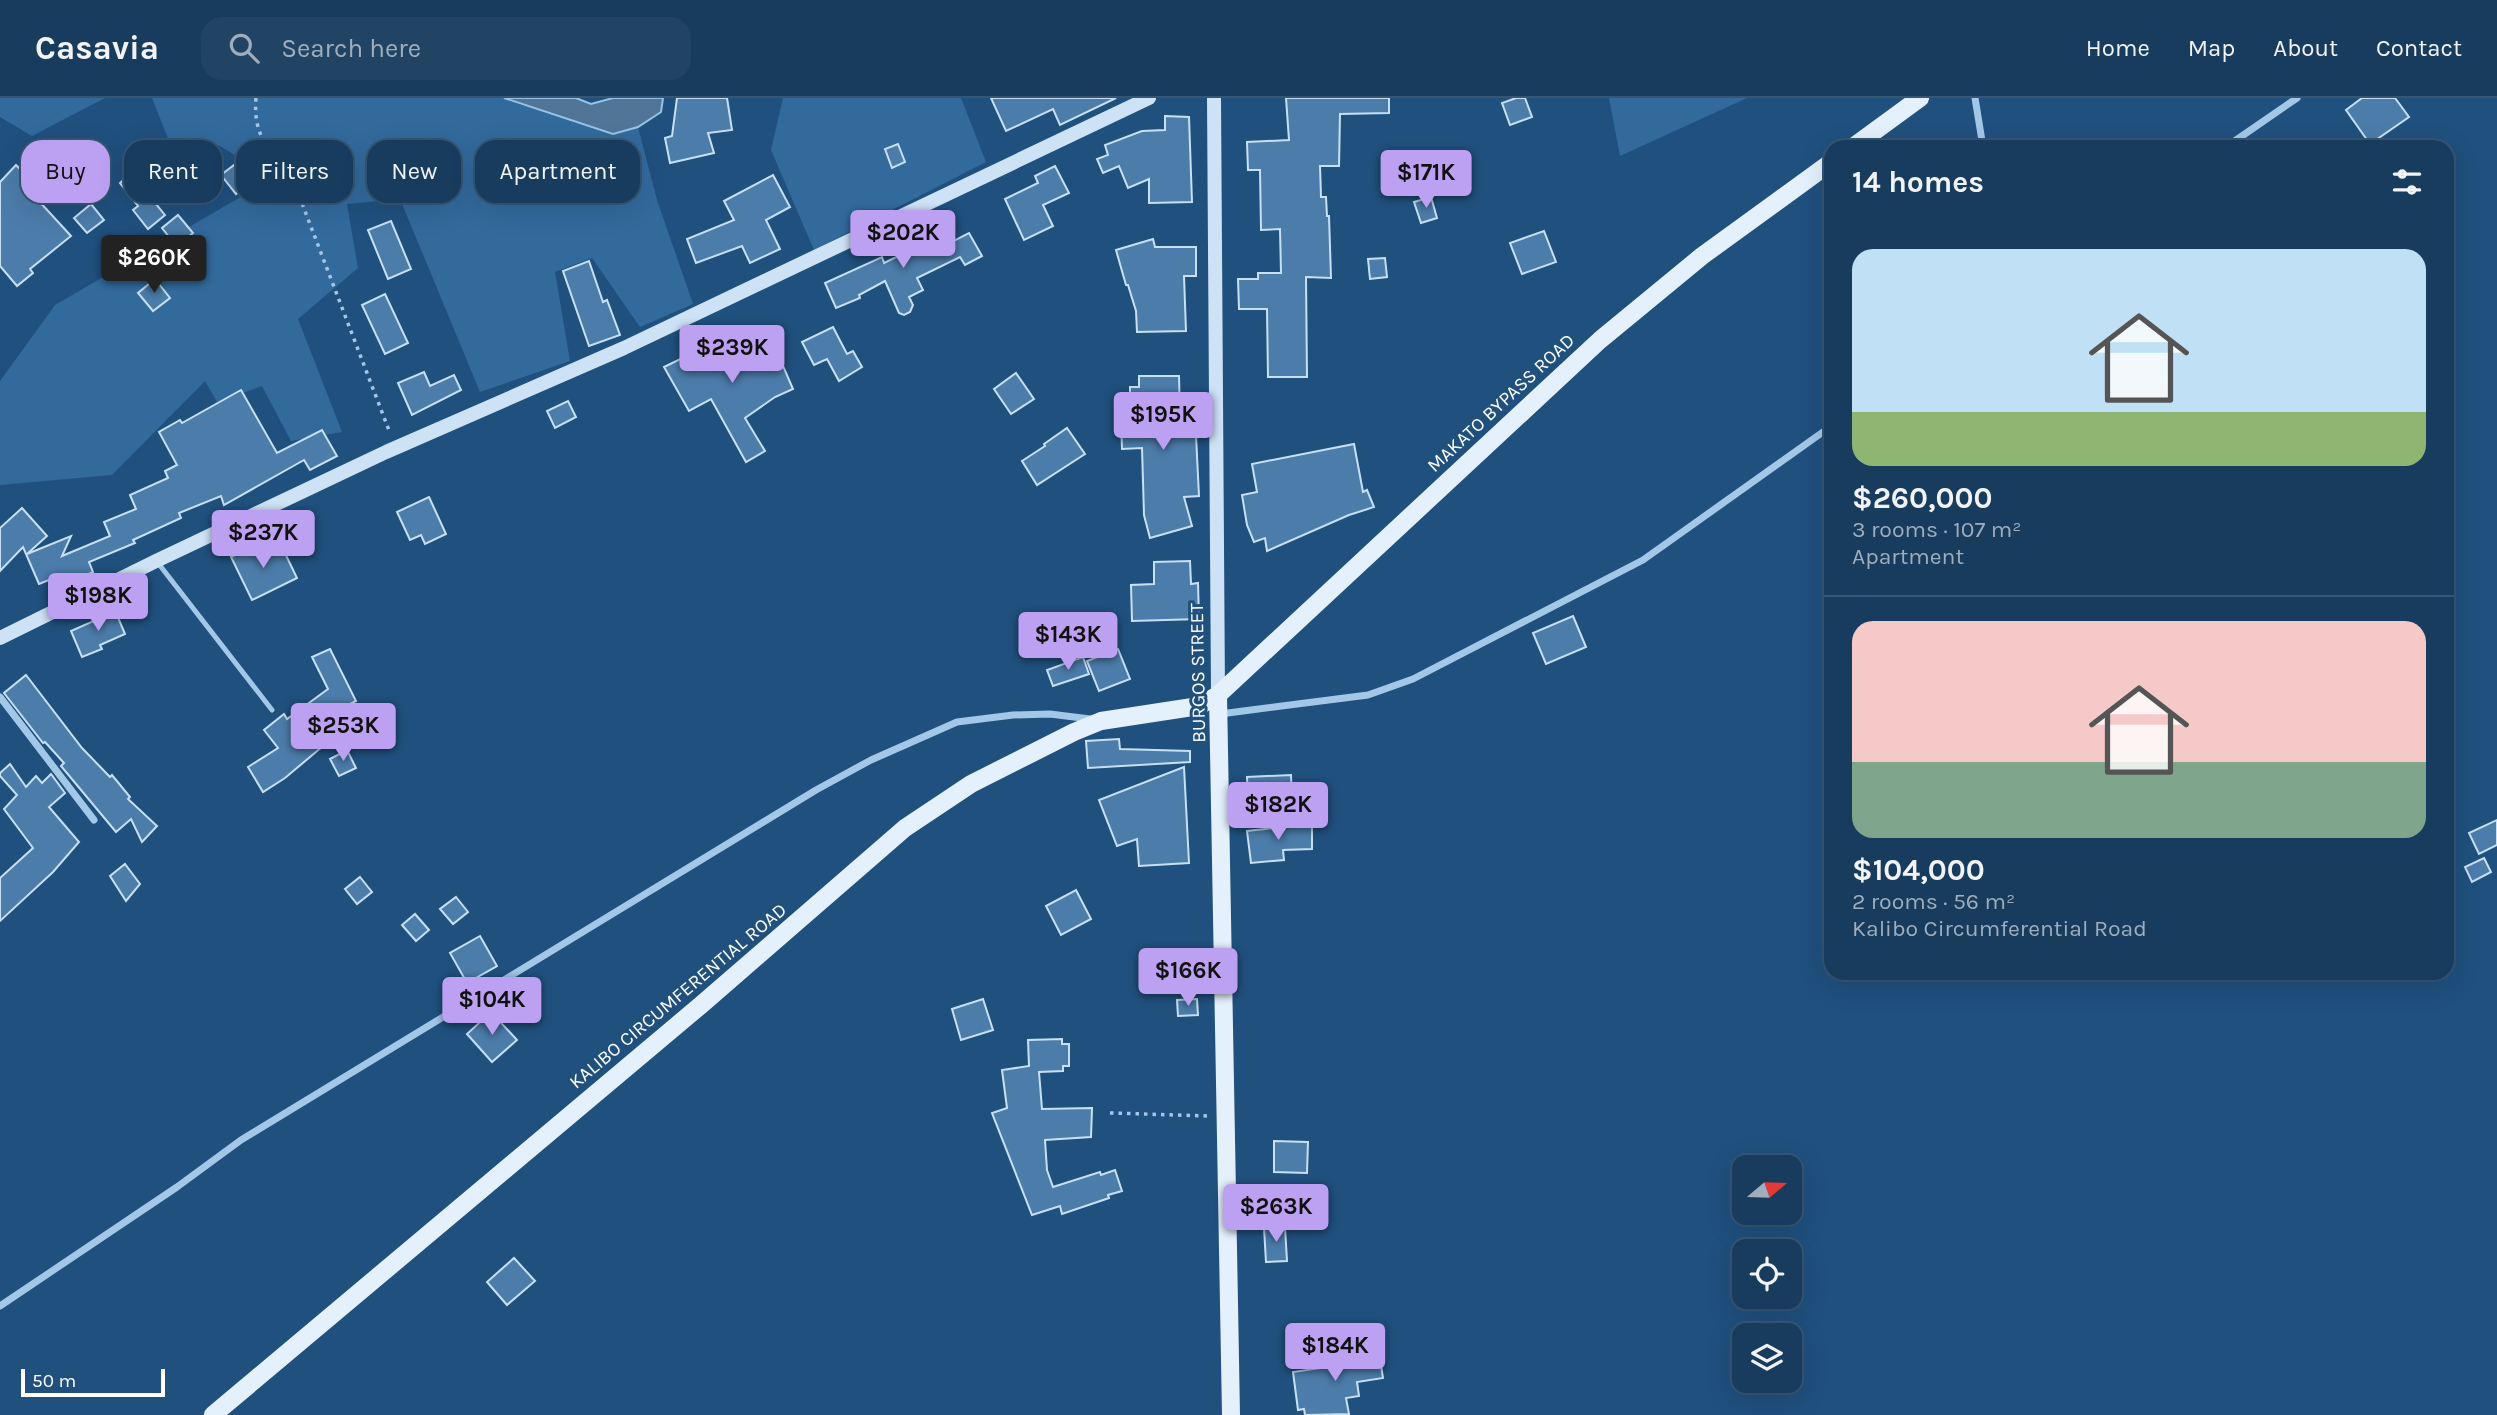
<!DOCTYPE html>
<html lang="en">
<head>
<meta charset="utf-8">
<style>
	body { margin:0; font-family:Karla,sans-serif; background:#214364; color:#f1f3f6; height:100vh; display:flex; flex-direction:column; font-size:26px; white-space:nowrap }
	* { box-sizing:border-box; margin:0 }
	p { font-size:23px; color:#9fadbc }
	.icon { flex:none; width:38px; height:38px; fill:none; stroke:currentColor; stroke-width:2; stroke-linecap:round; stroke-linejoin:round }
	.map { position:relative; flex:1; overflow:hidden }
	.side { position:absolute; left:1824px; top:42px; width:630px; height:840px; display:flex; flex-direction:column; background:#183c5e; border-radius:21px; box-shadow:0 7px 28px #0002,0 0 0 2px #365673 }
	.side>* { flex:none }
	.hud { position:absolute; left:21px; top:42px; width:665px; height:63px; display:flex; gap:14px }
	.needle { width:46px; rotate:71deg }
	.controls { position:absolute; left:1732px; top:1057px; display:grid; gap:14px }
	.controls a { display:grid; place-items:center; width:70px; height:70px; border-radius:14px; background:#183c5e; box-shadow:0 7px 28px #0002,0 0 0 2px #365673; font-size:35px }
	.scale { position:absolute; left:21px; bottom:18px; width:144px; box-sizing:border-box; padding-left:7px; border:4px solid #fff; border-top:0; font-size:19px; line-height:24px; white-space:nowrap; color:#fff; -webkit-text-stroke:5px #20507e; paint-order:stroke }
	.price { position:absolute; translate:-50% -60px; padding:0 16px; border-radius:7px; background:#bca0f2; color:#111; font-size:23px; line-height:46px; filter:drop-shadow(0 2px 4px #0008) }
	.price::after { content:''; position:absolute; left:50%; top:42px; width:21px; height:16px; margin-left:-10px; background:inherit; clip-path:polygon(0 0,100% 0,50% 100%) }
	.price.current { background:#222; color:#fff }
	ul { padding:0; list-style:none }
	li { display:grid; align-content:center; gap:14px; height:371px; padding:0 28px }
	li+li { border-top:2px solid #365673 }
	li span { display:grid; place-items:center; height:217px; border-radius:21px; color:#555 }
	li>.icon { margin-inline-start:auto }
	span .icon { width:126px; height:126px; fill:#fffc; stroke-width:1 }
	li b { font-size:30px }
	h2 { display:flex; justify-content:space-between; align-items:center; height:84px; padding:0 28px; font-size:30px }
	.pill { padding:0 24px; border-radius:21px; background:#183c5e; box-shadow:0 7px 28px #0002,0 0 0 2px #365673; font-size:24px; line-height:63px }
	.pill.current { background:#bca0f2; color:#111 }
	header { display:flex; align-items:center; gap:42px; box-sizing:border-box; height:98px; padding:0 35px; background:#183c5e; border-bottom:2px solid #365673 }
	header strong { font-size:33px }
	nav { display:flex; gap:38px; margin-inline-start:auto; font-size:24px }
	.search { width:490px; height:63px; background:#214364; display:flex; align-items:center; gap:18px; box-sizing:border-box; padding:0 24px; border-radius:21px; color:#9fadbc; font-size:26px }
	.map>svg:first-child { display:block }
	.green { fill:#326a9c }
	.water { fill:#517597; stroke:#97c3e9; stroke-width:2 }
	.building { fill:#4c7caa; stroke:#c7e0f6; stroke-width:2 }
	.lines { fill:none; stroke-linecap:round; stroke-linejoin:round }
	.path { stroke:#a3c7e7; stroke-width:3.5; stroke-dasharray:3.5 5; stroke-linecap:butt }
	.lane { stroke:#a3c7e7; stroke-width:5 }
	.street { stroke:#a3c7e7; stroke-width:7 }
	.secondary { stroke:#cee2f6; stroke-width:14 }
	.primary { stroke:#e5f0fd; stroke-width:18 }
	.labels { text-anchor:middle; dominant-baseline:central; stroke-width:6; stroke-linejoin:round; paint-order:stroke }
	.street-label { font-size:19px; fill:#fff; stroke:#20507e }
</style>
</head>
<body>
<header>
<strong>Casavia</strong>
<div class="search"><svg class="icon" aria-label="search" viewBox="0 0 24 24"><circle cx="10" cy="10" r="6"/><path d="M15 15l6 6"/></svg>Search here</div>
<nav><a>Home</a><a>Map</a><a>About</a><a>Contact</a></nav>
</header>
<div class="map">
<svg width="2497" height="1317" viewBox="0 0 2497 1317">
	<rect width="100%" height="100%" fill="#20507e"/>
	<g class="green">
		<polygon points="0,0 105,0 32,38 0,19"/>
		<polygon points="152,0 504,0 521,7 638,29 657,102 693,206 640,229 592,160 555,174 570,263 480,294 400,101 347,106 358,170 298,221 342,334 291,343 262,288 217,304 205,283 112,377 0,387 0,283 55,207 273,80 218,47 171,48"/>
		<polygon points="783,0 961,0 986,64 814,152 771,52"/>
		<polygon points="1609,0 1747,0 1620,58"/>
	</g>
	<polygon class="water" points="504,0 576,0 591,6 613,0 663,0 661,14 638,29 613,36"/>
	<g class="building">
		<polygon points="677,0 727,0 732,32 708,35 714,55 670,65 665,40 672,38"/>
		<polygon points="991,0 1116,0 1060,27 1053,11 1006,33"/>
		<polygon points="1286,0 1389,0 1389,15 1340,16 1339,68 1320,68 1321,99 1326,99 1327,118 1329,118 1331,180 1306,179 1307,279 1268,279 1267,211 1239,211 1238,181 1258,181 1258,175 1281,175 1280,131 1261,132 1260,72 1248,72 1247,44 1289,42"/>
		<polygon points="1516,0 1525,0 1532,19 1510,27 1502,5"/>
		<polygon points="2362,0 2395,0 2409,19 2370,46 2346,12"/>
		<polygon points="1165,18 1189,19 1192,104 1149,105 1149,81 1128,90 1119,68 1103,75 1097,61 1108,57 1105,47 1142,33 1165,32"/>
		<polygon points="898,46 905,64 892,70 885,51"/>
		<polygon points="238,64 253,83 236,96 221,77"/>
		<polygon points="16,67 32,83 26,89 71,138 30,171 33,175 17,188 0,168 0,84"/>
		<polygon points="1055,68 1069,95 1043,107 1053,128 1024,142 1005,101 1038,85 1035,78"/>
		<polygon points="134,72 146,86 143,90 165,117 148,131 133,112 138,108 120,85"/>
		<polygon points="773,77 790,109 766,122 780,151 750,165 742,148 696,165 687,141 734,122 724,103"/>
		<polygon points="1431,99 1437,120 1421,125 1414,104"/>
		<polygon points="91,106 104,122 87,135 74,120"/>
		<polygon points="178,117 193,135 177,149 162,130"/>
		<polygon points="391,123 411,171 388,181 368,132"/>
		<polygon points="934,128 944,148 969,135 982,158 965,167 960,159 917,180 923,192 909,199 913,207 910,214 904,217 899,215 885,183 859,197 860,200 836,210 825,185 882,159 884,165 917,149 911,139"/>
		<polygon points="1544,133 1556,164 1522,176 1510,145"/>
		<polygon points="1153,141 1155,149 1196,149 1196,178 1184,178 1186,233 1137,234 1136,213 1128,187 1126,187 1116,152"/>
		<polygon points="1385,160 1387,179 1370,181 1368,161"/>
		<polygon points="589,163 603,204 607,202 620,237 589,248 563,173"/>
		<polygon points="155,181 170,200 153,213 138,195"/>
		<polygon points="385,196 408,245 385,256 362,207"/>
		<polygon points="833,229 847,256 853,253 862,269 839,283 827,261 814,267 802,244"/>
		<polygon points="732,236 741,254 771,240 793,291 775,299 745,320 765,353 746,364 711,301 689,313 664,269"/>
		<polygon points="424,274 430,288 454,277 461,292 412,317 398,285"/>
		<polygon points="1016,275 1034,301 1011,316 994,291"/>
		<polygon points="1139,278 1179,278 1180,318 1195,317 1199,398 1184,399 1192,428 1150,440 1144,417 1142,350 1122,351 1121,321 1130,321 1130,289 1139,289"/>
		<polygon points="241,292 277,355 322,332 337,358 310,372 304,362 224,407 221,398 179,415 181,420 133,442 135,445 89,464 93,474 69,485 64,476 39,486 23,449 0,473 0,430 22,410 47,438 27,456 71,438 62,458 110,438 104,424 136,411 130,397 168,380 165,373 177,367 159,334 180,322 182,325"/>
		<polygon points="568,303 576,319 555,330 547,313"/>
		<polygon points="1067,330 1085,356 1037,387 1022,363 1045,348 1044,346"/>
		<polygon points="1354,346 1363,394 1367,392 1374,409 1349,417 1267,453 1265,440 1254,444 1247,427 1242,397 1257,394 1252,366"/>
		<polygon points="429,399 446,436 425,446 421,437 410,442 397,414"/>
		<polygon points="260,445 265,457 282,449 297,480 252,502 231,459"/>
		<polygon points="1190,463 1191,486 1198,485 1199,521 1132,523 1131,487 1154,486 1154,464"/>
		<polygon points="114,510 125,536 100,547 102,551 82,559 71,533 96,522 94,518"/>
		<polygon points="1573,518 1586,549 1546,566 1533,535"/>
		<polygon points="330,551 356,603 338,612 310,632 323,648 285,680 263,694 248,669 278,650 264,632 284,616 287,621 328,591 312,559"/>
		<polygon points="1118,551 1130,581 1099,593 1087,563"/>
		<polygon points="1083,559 1089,576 1053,588 1047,572"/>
		<polygon points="26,577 82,650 110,679 112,677 130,699 128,701 157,728 142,744 131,721 116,734 61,668 64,665 45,644 43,645 4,595"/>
		<polygon points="380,620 388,638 371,646 362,628"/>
		<polygon points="1119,641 1120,651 1190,653 1190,664 1088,670 1086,643"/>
		<polygon points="347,652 356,670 339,678 330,661"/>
		<polygon points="10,666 26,689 36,678 42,685 51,676 65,695 49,709 79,744 53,774 0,823 0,780 33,750 4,711 17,697 0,678 0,675"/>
		<polygon points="1184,669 1189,765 1139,768 1137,741 1117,748 1099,702"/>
		<polygon points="1291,677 1292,703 1248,704 1247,679"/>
		<polygon points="2497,722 2497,747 2479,756 2469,735"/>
		<polygon points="1312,726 1312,751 1283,752 1284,762 1251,765 1247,733"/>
		<polygon points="2484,760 2491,774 2472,784 2465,769"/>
		<polygon points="125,766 140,786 126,803 110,778"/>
		<polygon points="360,779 372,794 357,806 345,791"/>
		<polygon points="1076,792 1091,821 1061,837 1046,808"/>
		<polygon points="456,799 468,814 453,826 440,811"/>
		<polygon points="415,816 429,832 416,843 402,827"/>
		<polygon points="480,838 497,868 467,885 450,855"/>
		<polygon points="983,901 993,932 961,942 952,911"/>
		<polygon points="1197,901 1198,917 1178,918 1177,902"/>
		<polygon points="491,914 517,942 492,964 467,936"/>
		<polygon points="1062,941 1062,946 1069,946 1069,968 1063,968 1063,973 1039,974 1042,1011 1092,1010 1091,1039 1045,1042 1047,1072 1053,1089 1100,1074 1101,1077 1115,1072 1122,1093 1108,1097 1109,1100 1062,1116 1060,1108 1032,1117 992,1015 1007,1010 1002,972 1029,968 1028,942"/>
		<polygon points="1274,1043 1308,1044 1307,1075 1274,1074"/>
		<polygon points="1285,1129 1287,1163 1266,1164 1264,1130"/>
		<polygon points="514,1160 535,1183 507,1207 487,1184"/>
		<polygon points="1362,1249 1364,1263 1380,1261 1383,1280 1357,1284 1359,1298 1346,1300 1349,1316 1305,1317 1304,1311 1298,1312 1293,1274 1341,1267 1339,1252"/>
	</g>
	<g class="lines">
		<g class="path">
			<path d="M 256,0 C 253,35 266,50 290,74 L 390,335"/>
			<polyline points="1110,1015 1210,1018"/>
		</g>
		<polyline class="lane" points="158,465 272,612"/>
		<g class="street">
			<polyline points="1975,0 1983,49"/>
			<polyline points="2226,49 2297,0"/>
			<polyline points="0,599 94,722"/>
			<polyline points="1220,616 1368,597 1413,581 1643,462 1830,329"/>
			<polyline points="0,1208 177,1089 241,1042 816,692 871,662 957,624 1013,617 1050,616 1090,621"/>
		</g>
		<g class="secondary">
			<polyline points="1214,0 1218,597"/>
			<polyline points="0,540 156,463 386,354 624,250 1149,0"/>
		</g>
		<g class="primary">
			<polyline points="1853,49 1920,0"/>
			<polyline points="1218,597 1231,1317"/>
			<polyline points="213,1317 701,907 905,730 971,686 1074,634 1101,623 1199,608 1218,597 1600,242 1702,158 1830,65"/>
		</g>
	</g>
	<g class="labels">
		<g class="street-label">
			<text transform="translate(1501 305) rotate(-43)">MAKATO BYPASS ROAD</text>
			<text transform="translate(1198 575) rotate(-91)">BURGOS STREET</text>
			<text transform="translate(678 898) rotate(-40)">KALIBO CIRCUMFERENTIAL ROAD</text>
		</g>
	</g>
</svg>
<div class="controls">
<a><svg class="needle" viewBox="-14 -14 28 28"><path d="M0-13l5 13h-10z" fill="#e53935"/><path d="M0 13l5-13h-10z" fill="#9fadbc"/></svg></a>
<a><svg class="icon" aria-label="locate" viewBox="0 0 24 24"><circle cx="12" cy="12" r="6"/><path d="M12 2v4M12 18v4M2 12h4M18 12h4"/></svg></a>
<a><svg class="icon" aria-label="layers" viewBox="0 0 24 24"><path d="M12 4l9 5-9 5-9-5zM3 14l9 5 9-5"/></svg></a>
</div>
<div class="scale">50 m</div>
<b class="price" style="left:1426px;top:112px">$171K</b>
<b class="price" style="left:903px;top:172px">$202K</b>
<b class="price current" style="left:154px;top:197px">$260K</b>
<b class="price" style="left:732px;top:287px">$239K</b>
<b class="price" style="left:1163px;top:354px">$195K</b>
<b class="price" style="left:263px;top:472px">$237K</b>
<b class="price" style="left:98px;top:535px">$198K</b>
<b class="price" style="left:1068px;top:574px">$143K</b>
<b class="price" style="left:343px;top:665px">$253K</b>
<b class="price" style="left:1278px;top:744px">$182K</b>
<b class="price" style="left:1188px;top:910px">$166K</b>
<b class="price" style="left:492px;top:939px">$104K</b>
<b class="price" style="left:1276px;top:1146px">$263K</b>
<b class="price" style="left:1335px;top:1285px">$184K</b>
<div class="hud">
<a class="pill current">Buy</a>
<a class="pill">Rent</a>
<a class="pill">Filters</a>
<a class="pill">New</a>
<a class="pill">Apartment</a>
</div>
<section class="side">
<h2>14 homes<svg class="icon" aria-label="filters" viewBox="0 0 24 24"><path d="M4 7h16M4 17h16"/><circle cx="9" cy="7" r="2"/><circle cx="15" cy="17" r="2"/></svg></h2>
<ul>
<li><span style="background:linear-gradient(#bfe0f5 75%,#8fb573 0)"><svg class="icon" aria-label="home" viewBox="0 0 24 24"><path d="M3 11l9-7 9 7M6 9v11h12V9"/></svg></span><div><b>$260,000</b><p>3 rooms · 107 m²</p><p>Apartment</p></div></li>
<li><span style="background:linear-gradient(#f6c9c9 65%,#7fa58c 0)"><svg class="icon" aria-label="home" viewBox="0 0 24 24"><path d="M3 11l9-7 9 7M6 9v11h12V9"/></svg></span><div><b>$104,000</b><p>2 rooms · 56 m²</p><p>Kalibo Circumferential Road</p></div></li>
</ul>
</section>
</div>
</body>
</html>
